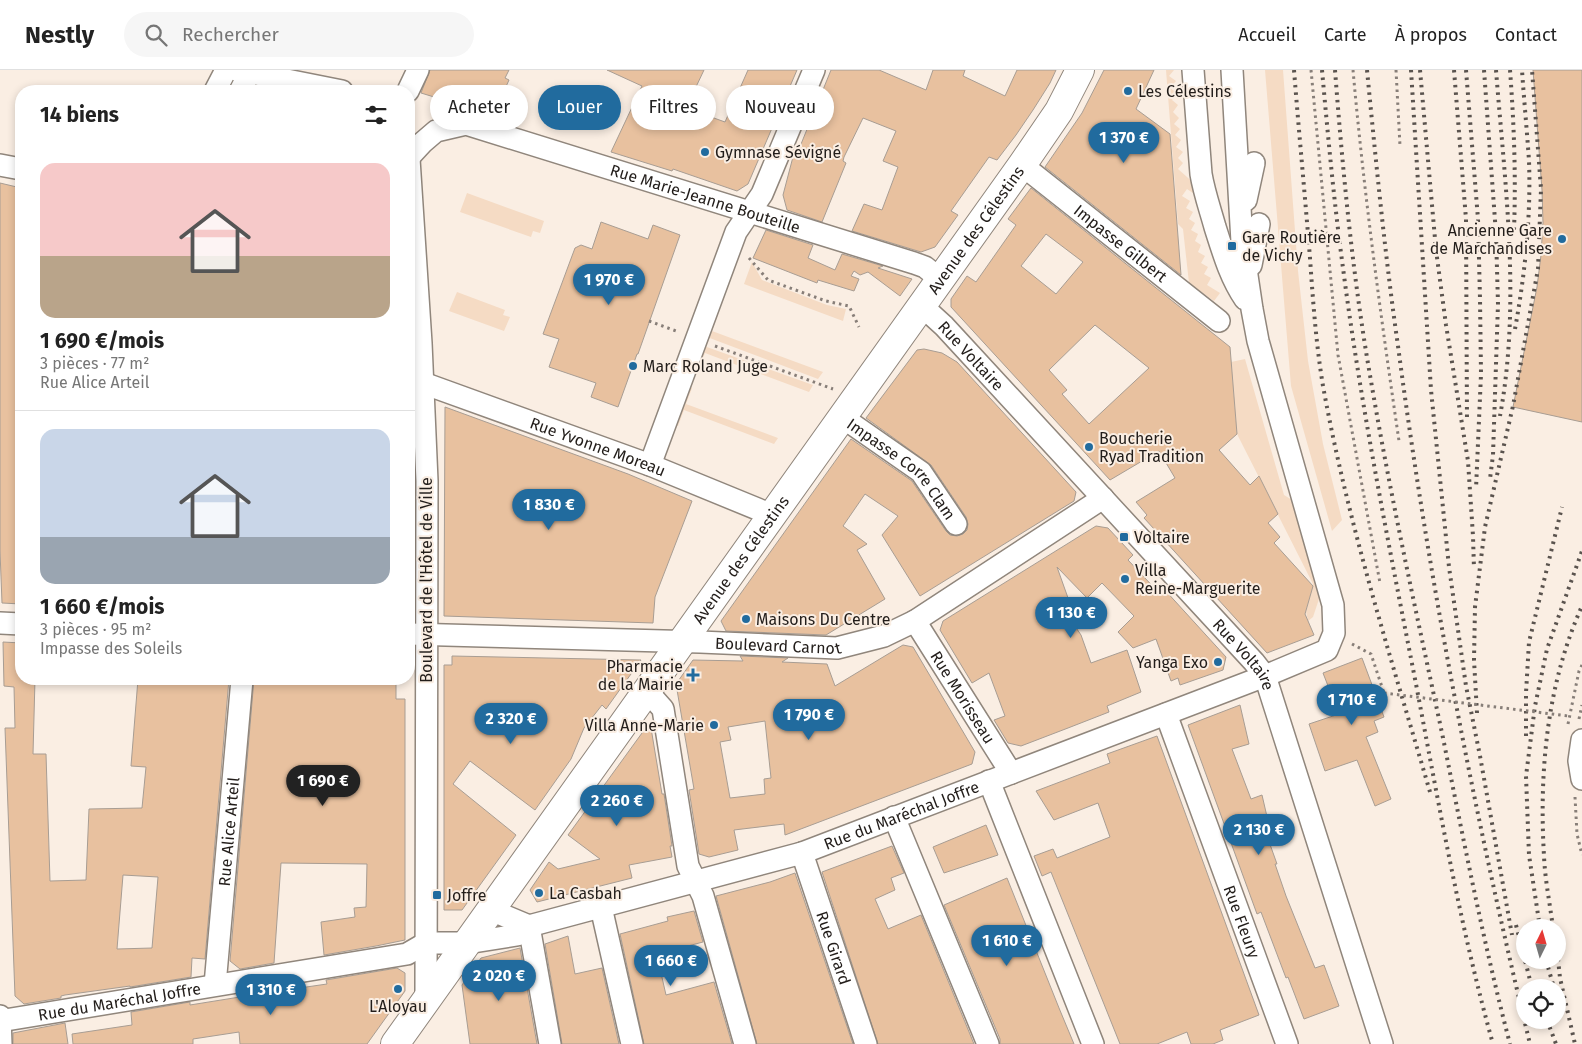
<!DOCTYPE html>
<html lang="fr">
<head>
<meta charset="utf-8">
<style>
	body { margin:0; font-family:"Fira Sans",sans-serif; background:#f6f6f6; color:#222; height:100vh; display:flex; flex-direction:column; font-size:19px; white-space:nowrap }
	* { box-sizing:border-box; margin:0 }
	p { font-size:16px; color:#767676 }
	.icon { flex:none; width:28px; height:28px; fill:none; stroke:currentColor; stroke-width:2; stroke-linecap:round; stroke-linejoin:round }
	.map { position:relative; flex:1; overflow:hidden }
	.panel { position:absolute; left:15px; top:15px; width:400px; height:600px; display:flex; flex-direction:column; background:#fff; border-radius:20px; box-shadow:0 2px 8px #0003 }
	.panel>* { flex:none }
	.guide { position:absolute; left:430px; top:15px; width:475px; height:45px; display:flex; gap:10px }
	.needle { width:32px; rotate:5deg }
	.controls { position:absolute; left:1516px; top:849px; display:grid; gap:10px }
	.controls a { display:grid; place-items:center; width:50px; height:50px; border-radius:50%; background:#fff; box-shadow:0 2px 8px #0003; font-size:25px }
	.price { position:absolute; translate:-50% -42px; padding:0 11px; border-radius:18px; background:#216b9e; color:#fff; font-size:16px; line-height:32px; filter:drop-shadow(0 1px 2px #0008) }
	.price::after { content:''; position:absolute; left:50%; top:30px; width:15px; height:11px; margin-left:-8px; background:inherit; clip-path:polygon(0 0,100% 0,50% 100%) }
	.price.on { background:#222; color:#fff }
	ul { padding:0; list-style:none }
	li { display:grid; align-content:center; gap:10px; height:265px; padding:0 25px }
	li+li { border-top:1px solid #e0e0e0 }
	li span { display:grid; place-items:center; height:155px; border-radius:15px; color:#555 }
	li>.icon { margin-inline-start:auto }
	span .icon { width:90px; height:90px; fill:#fffc; stroke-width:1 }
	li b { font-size:21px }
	h2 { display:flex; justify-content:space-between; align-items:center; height:60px; padding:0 25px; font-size:21px }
	.tag { padding:0 18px; border-radius:22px; background:#fff; box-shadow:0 2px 8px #0003; font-size:18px; line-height:45px }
	.tag.on { background:#216b9e; color:#fff }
	header { display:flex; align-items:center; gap:30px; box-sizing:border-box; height:70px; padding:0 25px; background:#fff; border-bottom:1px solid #e0e0e0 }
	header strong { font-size:24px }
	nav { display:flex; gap:28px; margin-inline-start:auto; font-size:18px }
	.search { width:350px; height:45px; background:#f6f6f6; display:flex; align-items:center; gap:12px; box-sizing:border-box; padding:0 18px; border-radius:28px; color:#767676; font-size:19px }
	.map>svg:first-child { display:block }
	.green { fill:#f5dbc4 }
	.building { fill:#e8c19f; stroke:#a89d93; fill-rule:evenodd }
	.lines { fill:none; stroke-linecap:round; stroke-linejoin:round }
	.minor-casing { stroke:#90867c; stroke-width:24 }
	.major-casing { stroke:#90867c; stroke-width:30 }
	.path { stroke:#877e78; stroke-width:3; stroke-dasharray:2.5 4; stroke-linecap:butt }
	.minor { stroke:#fff; stroke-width:21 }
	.major { stroke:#fff; stroke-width:28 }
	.rail { stroke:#5a534e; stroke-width:4; stroke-dasharray:2.5 5; stroke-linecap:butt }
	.path-bridge { stroke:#877e78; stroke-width:3; stroke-dasharray:2.5 4; stroke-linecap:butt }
	.poi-dot { fill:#216b9e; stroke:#faeee3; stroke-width:2 }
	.labels { text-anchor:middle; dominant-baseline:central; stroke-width:4; stroke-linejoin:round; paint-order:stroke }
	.poi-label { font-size:16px; fill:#221d1a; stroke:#faeee3; text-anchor:start }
	.street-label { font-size:16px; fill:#221d1a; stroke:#faeee3 }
</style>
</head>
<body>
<header>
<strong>Nestly</strong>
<div class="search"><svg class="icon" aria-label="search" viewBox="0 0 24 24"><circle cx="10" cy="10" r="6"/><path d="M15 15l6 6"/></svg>Rechercher</div>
<nav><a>Accueil</a><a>Carte</a><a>À propos</a><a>Contact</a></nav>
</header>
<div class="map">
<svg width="1582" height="974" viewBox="0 0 1582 974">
	<rect width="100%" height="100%" fill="#faeee3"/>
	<g class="green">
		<polygon points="1166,0 1174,0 1169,6 1176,11 1170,18 1177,23 1172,30 1178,35 1173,42 1179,48 1174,54 1180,59 1175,65 1181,70 1176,77 1183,82 1178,88 1183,93 1178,99 1196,115 1199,127 1187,119 1182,126 1190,131 1186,138 1193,142 1189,149 1195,153 1191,160 1198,164 1195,171 1201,175 1198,182 1205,186 1201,193 1208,197 1204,204 1211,208 1207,215 1220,223 1214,231 1189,213 1183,159 1178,154"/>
		<polygon points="1265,0 1283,0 1298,201 1308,291 1323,374 1342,450 1332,461 1291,316"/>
		<polygon points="467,123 544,151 540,163 533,161 531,167 460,142"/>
		<polygon points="752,192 762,210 827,235 846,239 843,251 744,214"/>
		<polygon points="457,222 505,240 503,245 510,247 504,261 449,241"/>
		<polygon points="716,243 718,244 712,261 823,302 818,309 707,267"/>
		<polygon points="704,276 813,315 809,322 705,283 698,299 696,298"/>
		<polygon points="1245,289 1284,425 1297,433 1320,526 1313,547 1308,551 1306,542 1313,514 1237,364 1231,292"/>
		<polygon points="689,317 692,318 686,334 778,368 774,374 684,340 678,356 675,355"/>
	</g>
	<g class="building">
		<polygon points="430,0 509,0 505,8 509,10 493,45 421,23"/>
		<polygon points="607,0 704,0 686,38 725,52 748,0 797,0 748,114 737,121 673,99 672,101 611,82 642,16"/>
		<polygon points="831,0 879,0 926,20 933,0 965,0 963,6 1005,26 1017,0 1056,0 1050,13 1033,40 1016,65 997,90 989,87 951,141 958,145 935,177 921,182 852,161 864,134 882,140 898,97 883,91 896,61 863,48 844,87 843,91 846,93 822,152 787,140 783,125 794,83 797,84"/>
		<polygon points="1104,0 1154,0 1136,39 1170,64 1181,205 1045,97 1082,43"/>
		<polygon points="1533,0 1582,0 1582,352 1513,337 1537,217 1541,185 1543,153 1542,120"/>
		<polygon points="0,113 21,118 21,534 2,533 0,481"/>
		<path d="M 1031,118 L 1230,277 L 1237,364 L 1219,380 L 1250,415 L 1259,406 L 1278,444 L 1268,453 L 1280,467 L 1274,473 L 1313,516 L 1305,544 L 1314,565 L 1267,583 L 1144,448 L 1147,445 L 1136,432 L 1175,408 L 1159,381 L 1110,410 L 951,237 L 951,229 L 967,206 L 976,212 L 1016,155 L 1008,149 ZM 1046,164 L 1083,192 L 1056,224 L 1021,196 ZM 1095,255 L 1149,298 L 1089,354 L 1062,324 L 1067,320 L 1049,300 Z"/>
		<polygon points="601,152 648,169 653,155 680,165 638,284 637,284 618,337 591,327 596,313 549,297 559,269 543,264 575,178 581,175 592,179"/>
		<polygon points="766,160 813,175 808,188 835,200 842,184 883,196 878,198 912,209 900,226 868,202 860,205 854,201 851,206 859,209 854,221 818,210 817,213 753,188"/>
		<polygon points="924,279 942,283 957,292 1076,422 1074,431 920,526 882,465 898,446 865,424 843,456 867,474 857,480 885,529 826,565 726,561 721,551 851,369 912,411 946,461 950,465 957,466 963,464 967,460 968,454 966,447 931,395 866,348 917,280"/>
		<polygon points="445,337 628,404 692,431 655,527 653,553 444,546"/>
		<polygon points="1096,456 1108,458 1133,485 1128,490 1160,524 1164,519 1226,587 1223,600 1180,615 1178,608 1171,611 1156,569 1133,578 1118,562 1134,546 1102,513 1087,528 1057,497 1073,542 1068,546 1081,565 1091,593 1127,580 1141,622 1107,636 1109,642 1068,658 1021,676 1008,673 994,650 1005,646 989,603 972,613 940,560 943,551"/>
		<path d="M 3,572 L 21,573 L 21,609 L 35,609 L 33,684 L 46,684 L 50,811 L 86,810 L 89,739 L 142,738 L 146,697 L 131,696 L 138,609 L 229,609 L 205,889 L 192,888 L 191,907 L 130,917 L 130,916 L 65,925 L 61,926 L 61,928 L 24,934 L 15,926 L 5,658 L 15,658 L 14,617 L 4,616 ZM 123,805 L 158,807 L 152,878 L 117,879 Z"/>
		<path d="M 903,575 L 913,577 L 975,682 L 972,694 L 785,765 L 784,754 L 734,760 L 738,780 L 709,787 L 699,784 L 689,720 L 694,719 L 676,614 L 693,590 L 743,591 L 740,586 L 788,588 L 782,592 L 827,594 L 835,616 ZM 765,651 L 771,708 L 764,709 L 765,724 L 730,728 L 720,672 L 731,670 L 728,657 Z"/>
		<polygon points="452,586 641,590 606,639 602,635 584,658 571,689 535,740 470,691 453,714 516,765 462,840 444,840 444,595 452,595"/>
		<polygon points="1362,588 1384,647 1374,651 1378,662 1366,667 1391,729 1375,736 1357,690 1325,701 1309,654 1339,644 1323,603"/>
		<polygon points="254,609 396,609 396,629 405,629 405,870 376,876 324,885 321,852 355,847 354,838 366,837 367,794 281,793 274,893 240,899 230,891"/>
		<polygon points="1240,635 1249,674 1232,679 1251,729 1262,725 1271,764 1267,766 1277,794 1275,794 1286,826 1315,898 1324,895 1339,936 1304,949 1288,907 1286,908 1261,842 1257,844 1188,655"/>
		<polygon points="650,652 662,724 664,724 672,776 670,776 672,787 629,795 632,808 537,832 530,820 549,792 558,799 600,789 568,765"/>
		<polygon points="1157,666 1259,945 1220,960 1223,970 1213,974 1191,974 1187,962 1157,974 1120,974 1051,802 1042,806 1034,786 1053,779 1057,788 1110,767 1098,733 1054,750 1036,721 1110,693 1107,684"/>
		<polygon points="986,755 998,785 944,803 933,777"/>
		<polygon points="892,776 904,803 891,808 895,820 875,829 888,859 921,845 974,974 878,974 822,802"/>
		<polygon points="795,803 853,974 757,974 716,826 770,812"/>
		<polygon points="1007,808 1059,938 1074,974 1000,974 1000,969 944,835"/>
		<polygon points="694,841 703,872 684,877 685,882 658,890 666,925 714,912 732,974 644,974 620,864 668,851 667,847"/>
		<polygon points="568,866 575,904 602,898 619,974 562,974 545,874"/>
		<polygon points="520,878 537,974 470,974 462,915 481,888"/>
		<polygon points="397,898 405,903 405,921 367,974 240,974 239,962 193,969 193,974 73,974 72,964 132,955 131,942 190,932 190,935 271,922 268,920 272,919 272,922 327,914 326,910"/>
		<polygon points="65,953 68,974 13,974 13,963"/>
	</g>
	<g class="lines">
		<defs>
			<g id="minor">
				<polyline points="236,0 342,21"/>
				<path d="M 1193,0 L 1201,104 C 1204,122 1210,139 1215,157 C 1223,182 1230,207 1245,229"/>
				<polyline points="215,21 226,0"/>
				<polyline points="240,21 251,0"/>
				<polyline points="408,21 418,0"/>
				<path id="s1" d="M 409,87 L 422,73 L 436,61 L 466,54 L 914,193 L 925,197 L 940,209"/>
				<polyline points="409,89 421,273 427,411 426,931"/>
				<polyline points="0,95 21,99"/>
				<path id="s2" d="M 1022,95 L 1219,251"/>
				<polyline points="1246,130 1254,93"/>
				<polyline points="1251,195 1259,154"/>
				<path id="s3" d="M 922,236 L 944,256 L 1254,592 L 1265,606 L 1382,974"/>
				<path id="s4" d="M 423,313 L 650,395 L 772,445"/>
				<path id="s5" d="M 842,347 L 921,402 L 956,454"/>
				<polyline points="650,395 736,162 762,124 814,0"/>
				<path id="s6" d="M 915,551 L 1011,703"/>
				<polyline points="0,553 21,554"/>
				<path id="s7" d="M 409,564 L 700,572 L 837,578 L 884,566 L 915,551 L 1103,428"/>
				<polyline points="647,621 663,639 688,796 703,826 745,974"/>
				<path id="s8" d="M 1166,644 L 1287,974"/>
				<polyline points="1582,670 1579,691 1582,709"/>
				<polyline points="989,711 1093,974"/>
				<polyline points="894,747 988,974"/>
				<path id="s9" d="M 802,783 L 866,974"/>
				<polyline points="601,837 632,974"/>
				<polyline points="491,840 529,856"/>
				<polyline points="529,856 550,974"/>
				<path id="s10" d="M 215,915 L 242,609"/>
				<polyline points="0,946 1,974"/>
				<path id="s11" d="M 0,951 L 407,884 L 426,873 L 467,873 L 517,865 L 529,856 L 802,783 L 1265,606 L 1327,580 L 1334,563 L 1333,535 L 1258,271 L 1252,239 L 1242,172 L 1232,0"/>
			</g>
			<g id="major">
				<path id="s12" d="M 395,974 L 1022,95 L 1059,41 L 1080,0"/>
			</g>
		</defs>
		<use href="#minor" class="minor-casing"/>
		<use href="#major" class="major-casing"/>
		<g class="path">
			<polyline points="1311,0 1338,285 1380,513"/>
			<path d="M 1353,0 C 1364,124 1381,248 1399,371"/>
			<polyline points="1396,0 1400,76"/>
			<polyline points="749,188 768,210 826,231 849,236 859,257"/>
			<polyline points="649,251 676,261"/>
			<polyline points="715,276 833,319"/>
			<polyline points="1352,574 1371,584 1384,623"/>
			<polyline points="1579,649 1582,635"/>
			<polyline points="1568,654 1579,601 1582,595"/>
			<polyline points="1575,727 1577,764 1582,785"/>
		</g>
		<use href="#minor" class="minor"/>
		<use href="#major" class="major"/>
		<g class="rail">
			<path d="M 1294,0 C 1299,63 1305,126 1310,188 C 1313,231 1316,274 1323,316 C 1348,454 1391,588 1430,722"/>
			<path d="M 1322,0 C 1328,66 1334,132 1343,198 C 1361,337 1389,476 1416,614 C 1439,735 1460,856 1493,974"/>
			<path d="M 1335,0 C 1343,104 1353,209 1371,311 C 1391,429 1417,546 1442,663 C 1463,767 1483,871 1510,974"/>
			<path d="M 1367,0 C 1376,92 1385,185 1398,276 C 1429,511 1474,744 1530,974"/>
			<polyline points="1411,0 1431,320 1449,497 1466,616 1480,686 1512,865"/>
			<polyline points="1420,0 1436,180 1446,255 1468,391 1473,466 1474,499"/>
			<polyline points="1454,0 1466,149 1467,352"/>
			<polyline points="1466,0 1478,149 1480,229 1481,304 1476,419"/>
			<polyline points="1484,0 1496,164 1498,234 1493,385 1490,409"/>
			<path d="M 1496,0 C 1505,115 1521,232 1500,346"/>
			<path d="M 1510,0 C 1514,53 1516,106 1514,160"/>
			<path d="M 1515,259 C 1525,204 1531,147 1529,91 C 1527,61 1524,30 1522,0"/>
			<polyline points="1477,643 1474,590 1475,537 1485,457 1513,336 1538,199 1541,119 1532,0"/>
			<polyline points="1526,666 1526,623 1529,572 1562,437"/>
			<polyline points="1516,855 1532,918"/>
			<polyline points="1540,858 1529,785 1526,706 1535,636 1547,579 1582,481"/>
			<path d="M 1553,858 C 1550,834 1545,810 1544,786 C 1539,701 1547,614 1582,536"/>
			<polyline points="1558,889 1560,908 1575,974"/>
			<polyline points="1546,890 1554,918"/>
			<polyline points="1547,950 1556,974"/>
		</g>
		<polyline class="path-bridge" points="1384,623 1568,646"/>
	</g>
	<g class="poi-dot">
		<circle cx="1128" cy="21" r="5"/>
		<circle cx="705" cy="82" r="5"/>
		<circle cx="1562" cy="169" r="5"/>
		<rect x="1227" y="171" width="10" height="10" rx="2.5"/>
		<circle cx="633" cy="296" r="5"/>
		<circle cx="1089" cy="377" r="5"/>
		<rect x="1119" y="462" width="10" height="10" rx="2.5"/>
		<circle cx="1125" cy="509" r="5"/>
		<circle cx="746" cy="549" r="5"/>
		<circle cx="1218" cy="592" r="5"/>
		<path d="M690.5 597.5h5v5h5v5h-5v5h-5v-5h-5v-5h5z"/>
		<circle cx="714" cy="655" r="5"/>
		<circle cx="539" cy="823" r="5"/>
		<rect x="432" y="820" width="10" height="10" rx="2.5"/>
		<circle cx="398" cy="919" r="5"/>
	</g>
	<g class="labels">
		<g class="poi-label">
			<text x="1138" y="21">Les Célestins</text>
			<text x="715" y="82">Gymnase Sévigné</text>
			<text x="1552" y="160" text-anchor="end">Ancienne Gare<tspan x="1552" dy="18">de Marchandises</tspan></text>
			<text x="1242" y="167">Gare Routière<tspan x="1242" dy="18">de Vichy</tspan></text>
			<text x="643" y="296">Marc Roland Juge</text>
			<text x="1099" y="368">Boucherie<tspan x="1099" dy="18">Ryad Tradition</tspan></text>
			<text x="1134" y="467">Voltaire</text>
			<text x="1135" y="500">Villa<tspan x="1135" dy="18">Reine-Marguerite</tspan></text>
			<text x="756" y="549">Maisons Du Centre</text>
			<text x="1208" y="592" text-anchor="end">Yanga Exo</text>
			<text x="683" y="596" text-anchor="end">Pharmacie<tspan x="683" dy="18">de la Mairie</tspan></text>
			<text x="704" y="655" text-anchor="end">Villa Anne-Marie</text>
			<text x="549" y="823">La Casbah</text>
			<text x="447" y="825">Joffre</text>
			<text x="398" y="936" text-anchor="middle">L'Aloyau</text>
		</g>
		<g class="street-label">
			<text stroke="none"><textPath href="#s1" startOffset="319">Rue Marie-Jeanne Bouteille</textPath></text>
			<text stroke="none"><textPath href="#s12" startOffset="1000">Avenue des Célestins</textPath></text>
			<text stroke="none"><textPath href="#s2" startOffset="126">Impasse Gilbert</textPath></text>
			<text stroke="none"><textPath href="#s3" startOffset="70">Rue Voltaire</textPath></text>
			<text stroke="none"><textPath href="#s4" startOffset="186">Rue Yvonne Moreau</textPath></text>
			<text stroke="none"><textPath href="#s5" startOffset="80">Impasse Corre Clam</textPath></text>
			<text stroke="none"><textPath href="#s12" startOffset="595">Avenue des Célestins</textPath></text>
			<text transform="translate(426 510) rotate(-90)">Boulevard de l'Hôtel de Ville</text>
			<text stroke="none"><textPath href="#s7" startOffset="369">Boulevard Carnot</textPath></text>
			<text stroke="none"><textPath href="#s3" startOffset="475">Rue Voltaire</textPath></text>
			<text stroke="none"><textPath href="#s6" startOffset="90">Rue Morisseau</textPath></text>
			<text stroke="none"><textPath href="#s11" startOffset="930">Rue du Maréchal Joffre</textPath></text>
			<text stroke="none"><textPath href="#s10" startOffset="154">Rue Alice Arteil</textPath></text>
			<text stroke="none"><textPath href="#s8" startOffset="221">Rue Fleury</textPath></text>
			<text stroke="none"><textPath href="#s9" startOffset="100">Rue Girard</textPath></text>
			<text stroke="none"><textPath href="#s11" startOffset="121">Rue du Maréchal Joffre</textPath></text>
		</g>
	</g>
</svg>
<div class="controls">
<a><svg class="needle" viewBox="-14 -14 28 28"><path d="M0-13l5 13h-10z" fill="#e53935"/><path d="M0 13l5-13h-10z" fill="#767676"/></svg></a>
<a><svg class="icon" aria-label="locate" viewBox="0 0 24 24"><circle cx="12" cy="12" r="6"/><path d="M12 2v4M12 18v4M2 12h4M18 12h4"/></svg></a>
</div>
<b class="price" style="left:1124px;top:94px">1 370 €</b>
<b class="price" style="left:609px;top:236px">1 970 €</b>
<b class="price" style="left:549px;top:461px">1 830 €</b>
<b class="price" style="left:1071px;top:569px">1 130 €</b>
<b class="price" style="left:1352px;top:656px">1 710 €</b>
<b class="price" style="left:809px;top:671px">1 790 €</b>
<b class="price" style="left:511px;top:675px">2 320 €</b>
<b class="price on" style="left:323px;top:737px">1 690 €</b>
<b class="price" style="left:617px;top:757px">2 260 €</b>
<b class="price" style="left:1259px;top:786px">2 130 €</b>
<b class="price" style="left:1007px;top:897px">1 610 €</b>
<b class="price" style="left:671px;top:917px">1 660 €</b>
<b class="price" style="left:499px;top:932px">2 020 €</b>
<b class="price" style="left:271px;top:946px">1 310 €</b>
<div class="guide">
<a class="tag">Acheter</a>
<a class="tag on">Louer</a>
<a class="tag">Filtres</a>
<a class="tag">Nouveau</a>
</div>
<section class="panel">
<h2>14 biens<svg class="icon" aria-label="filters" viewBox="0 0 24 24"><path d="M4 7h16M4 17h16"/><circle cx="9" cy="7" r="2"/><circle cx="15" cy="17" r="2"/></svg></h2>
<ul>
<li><span style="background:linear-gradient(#f6c9c9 60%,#b9a48a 0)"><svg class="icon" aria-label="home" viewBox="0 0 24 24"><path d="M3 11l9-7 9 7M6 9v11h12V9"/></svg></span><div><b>1 690 €/mois</b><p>3 pièces · 77 m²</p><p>Rue Alice Arteil</p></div></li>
<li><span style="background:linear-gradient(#c9d6e8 70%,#9aa5b1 0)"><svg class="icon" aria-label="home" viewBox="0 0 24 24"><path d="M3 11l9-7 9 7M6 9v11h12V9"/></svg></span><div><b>1 660 €/mois</b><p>3 pièces · 95 m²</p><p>Impasse des Soleils</p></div></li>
</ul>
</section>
</div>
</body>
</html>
